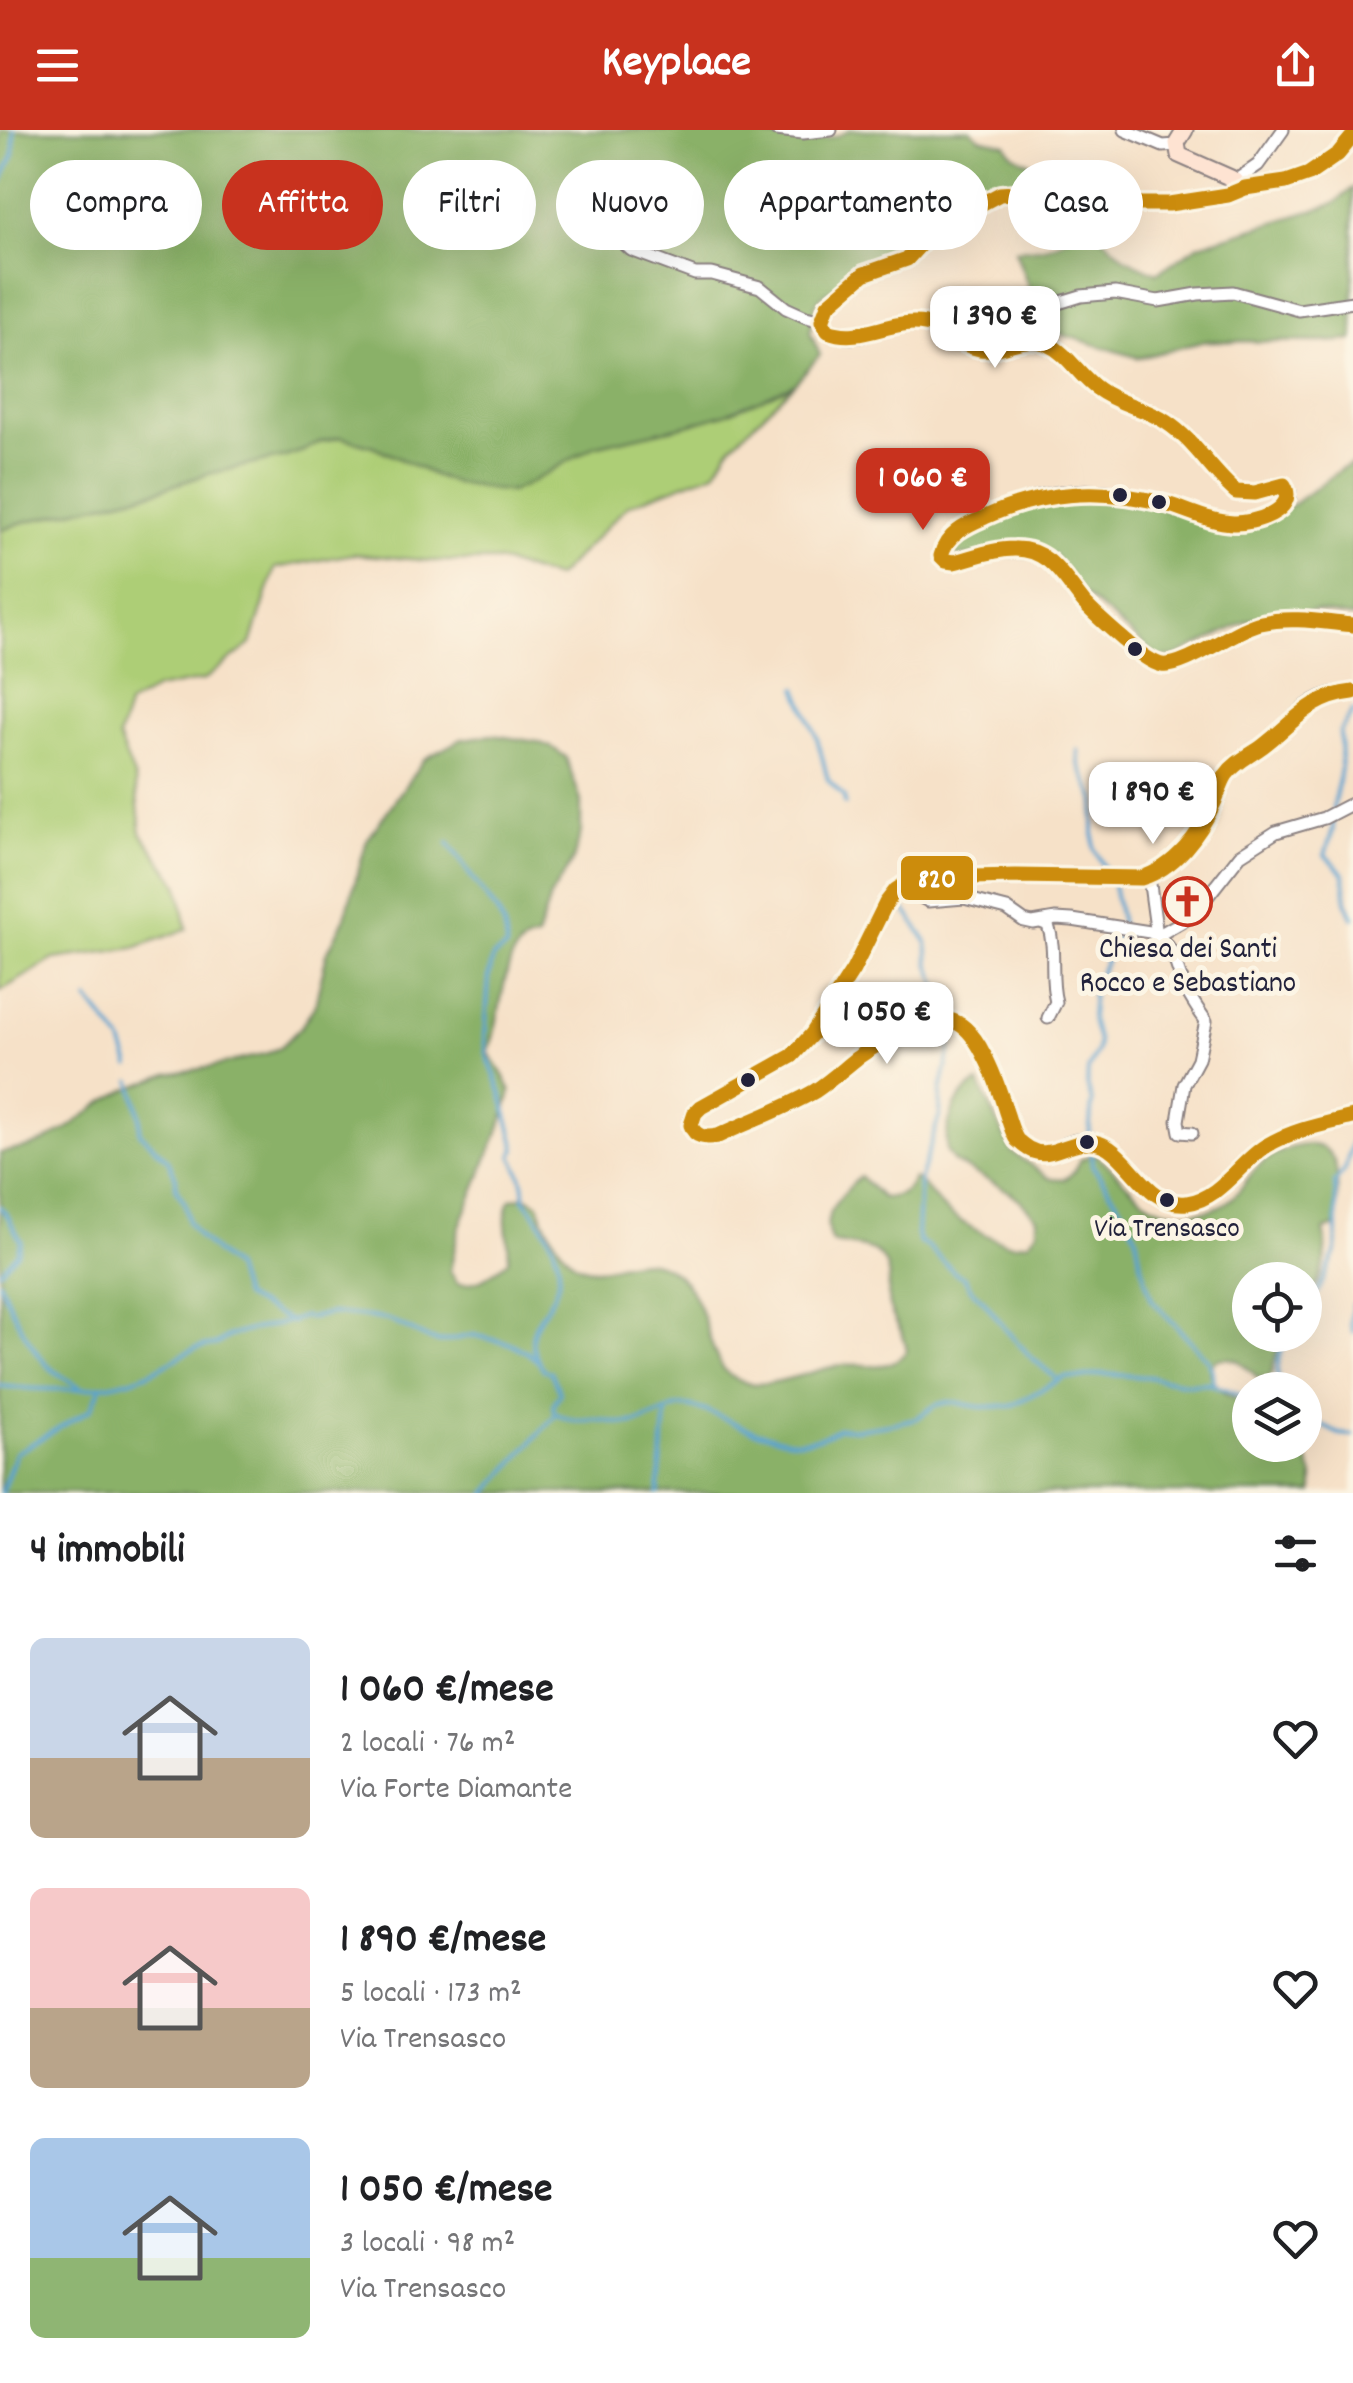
<!DOCTYPE html>
<html lang="it">
<head>
<meta charset="utf-8">
<style>
	body { margin:0; font-family:Dekko,sans-serif; background:#f6f6f6; color:#202124; height:100vh; display:flex; flex-direction:column; font-size:38px; white-space:nowrap }
	* { box-sizing:border-box; margin:0 }
	p { font-size:32px; color:#757577 }
	.icon { flex:none; width:55px; height:55px; fill:none; stroke:currentColor; stroke-width:2; stroke-linecap:round; stroke-linejoin:round }
	.map { position:relative; height:1363px; overflow:hidden }
	.sheet { display:flex; flex-direction:column; background:#fff; flex:1 }
	.sheet>* { flex:none }
	.top-card { position:absolute; left:30px; top:30px; width:1295px; height:90px; display:flex; gap:20px }
	.fabs { position:absolute; left:1232px; top:1132px; display:grid; gap:20px }
	.fabs a { display:grid; place-items:center; width:90px; height:90px; border-radius:50%; background:#fff; box-shadow:0 10px 40px #0002; font-size:50px }
	.price { position:absolute; translate:-50% -85px; padding:0 22px; border-radius:20px; background:#fff; color:#222; font-size:32px; line-height:65px; filter:drop-shadow(0 2px 5px #0008) }
	.price::after { content:''; position:absolute; left:50%; top:60px; width:30px; height:22px; margin-left:-15px; background:inherit; clip-path:polygon(0 0,100% 0,50% 100%) }
	.price.on { background:#c8321e; color:#fff }
	ul { padding:0; list-style:none }
	li { display:flex; align-items:center; gap:30px; height:250px; padding:0 30px }
	li span { display:grid; place-items:center; flex:none; width:280px; height:200px; border-radius:15px; color:#555 }
	li>.icon { margin-inline-start:auto }
	span .icon { width:120px; height:120px; fill:#fffc; stroke-width:1 }
	li b { font-size:42px }
	h2 { display:flex; justify-content:space-between; align-items:center; height:120px; padding:0 30px; font-size:42px }
	.chip { padding:0 35px; border-radius:45px; background:#fff; box-shadow:0 10px 40px #0002; font-size:35px; line-height:90px }
	.chip.on { background:#c8321e; color:#fff }
	header { display:flex; justify-content:space-between; align-items:center; height:130px; padding:0 30px; background:#c8321e; color:#fff; font-size:45px; font-weight:800 }
	.map>svg:first-child { display:block }
	.green { fill:#adce76; stroke:#687858; stroke-width:2.5 }
	.forest { fill:#8ab167; stroke:#566a51; stroke-width:2.5 }
	.lines { fill:none; stroke-linecap:round; stroke-linejoin:round }
	.stream { stroke:#59a3d0; stroke-width:4 }
	.street-casing { stroke:#8c8282; stroke-width:15 }
	.secondary-casing { stroke:#8c8282; stroke-width:19 }
	.street { stroke:#fff; stroke-width:11 }
	.secondary { stroke:#fee3d2; stroke-width:15 }
	.bus-1-casing { stroke:#fcf5e5; stroke-width:22 }
	.bus-1 { stroke:#cc8c0c; stroke-width:15 }
	.bus-dot { fill:#22223b; stroke:#fcf5e5; stroke-width:4 }
	.labels { text-anchor:middle; dominant-baseline:central; stroke-width:10; stroke-linejoin:round; paint-order:stroke }
	.bus-label { font-size:28px; fill:#22223b; stroke:#fcf5e5 }
	.poi-label { font-size:30px; fill:#22223b; stroke:#fcf5e5 }
	.line-badge { stroke:#fcf5e5; stroke-width:4 }
	.badge-label { font-size:28px; text-anchor:middle; font-weight:bold; fill:#fff }
</style>
</head>
<body>
<header><svg class="icon" aria-label="menu" viewBox="0 0 24 24"><path d="M4 6h16M4 12h16M4 18h16"/></svg>Keyplace<svg class="icon" aria-label="share" viewBox="0 0 24 24"><path d="M12 15V3M7 8l5-5 5 5M5 13v7h14v-7"/></svg></header>
<div class="map">
<svg width="1353" height="1363" viewBox="0 0 1353 1363">
	<rect width="100%" height="100%" fill="#fcf5e5"/>
	<filter id="ink" filterUnits="userSpaceOnUse"><feTurbulence type="fractalNoise" baseFrequency=".01" numOctaves="2"/><feDisplacementMap in="SourceGraphic" scale="20" xChannelSelector="R" yChannelSelector="G"/><feConvolveMatrix kernelMatrix="1 2 1 2 8 2 1 2 1" color-interpolation-filters="sRGB"/></filter>
	<filter id="wash" filterUnits="userSpaceOnUse"><feTurbulence type="fractalNoise" baseFrequency=".0048" numOctaves="4" result="noise"/><feDisplacementMap in="SourceGraphic" scale="40" xChannelSelector="R" yChannelSelector="G"/><feGaussianBlur stdDeviation="2.25" result="paint"/><feColorMatrix in="noise" values="0 0 0 0 0 0 0 0 0 0 0 0 0 0 0 0 0 1.4 0 .05"/><feComposite in="paint" operator="in"/></filter>
	<g filter="url(#wash)">
		<rect width="100%" height="100%" fill="#f6e1c8"/>
		<polygon class="green" points="794,254 731,316 715,342 628,375 556,448 498,431 431,431 353,424 275,438 251,514 204,550 156,559 129,574 118,608 135,649 141,703 178,754 187,799 134,818 54,829 0,861 0,401 20,393 153,362 208,344 303,321 320,312 340,307 373,316 438,347 456,353 510,362 528,354 594,316 724,284"/>
		<g class="forest">
			<path d="M 0,0 L 747,0 C 783,11 816,17 851,0 L 971,0 L 980,8 L 1006,14 C 1014,35 1036,24 1041,50 L 1031,57 L 998,55 L 973,64 L 923,99 L 898,126 L 859,136 L 844,151 L 820,168 L 816,174 L 810,202 L 820,225 L 794,254 L 761,269 L 724,284 L 687,295 L 594,316 L 528,354 L 510,362 L 456,353 L 438,347 L 373,316 L 340,307 L 320,312 L 303,321 L 285,327 L 208,344 L 153,362 L 20,393 L 0,401 Z"/>
			<path d="M 1353,58 L 1353,210 L 1323,212 L 1206,211 L 1139,228 L 1060,204 L 1033,169 L 1015,120 C 1052,117 1058,118 1084,91 L 1128,130 L 1157,143 L 1199,115 L 1334,74 Z"/>
			<polygon points="1353,334 1353,488 1316,481 1254,488 1174,527 1159,528 1080,461 1054,425 954,426 946,422 950,415 966,404 1018,377 1074,368 1153,376 1253,396 1295,373 1340,340"/>
			<path d="M 492,605 L 538,612 L 553,618 L 566,627 L 581,671 L 581,702 L 573,730 L 550,767 L 537,808 C 532,809 526,811 522,814 C 501,831 501,896 488,922 L 505,948 L 511,962 L 503,990 L 459,1098 L 450,1141 L 458,1154 C 481,1154 490,1145 508,1131 C 512,1109 499,1090 511,1069 L 525,1066 C 525,1066 537,1073 538,1073 C 541,1077 541,1083 543,1088 C 551,1103 564,1129 580,1136 C 610,1149 638,1114 675,1143 C 722,1178 695,1263 769,1253 C 792,1249 814,1241 836,1236 C 866,1230 884,1246 907,1221 C 905,1203 894,1193 889,1176 C 887,1169 889,1160 889,1153 C 888,1112 860,1120 832,1112 C 817,1083 842,1067 860,1046 L 882,1068 C 899,1067 907,1064 914,1048 C 930,1059 930,1065 942,1077 C 957,1091 992,1111 1013,1114 C 1015,1114 1027,1112 1029,1112 L 1037,1101 L 1037,1088 L 1020,1070 L 1010,1062 L 954,1032 L 947,1022 C 944,996 954,964 979,953 L 1012,1022 L 1049,1048 L 1065,1049 L 1075,1041 L 1081,1029 L 1094,1024 C 1119,1040 1136,1073 1167,1080 C 1186,1084 1211,1083 1227,1072 C 1242,1063 1248,1043 1263,1032 C 1282,1018 1325,1001 1335,1034 C 1340,1049 1336,1079 1336,1096 L 1324,1100 C 1331,1128 1321,1152 1305,1174 L 1305,1150 L 1250,1150 L 1250,1205 L 1284,1205 L 1278,1217 L 1271,1246 L 1258,1248 C 1243,1234 1237,1224 1215,1230 L 1209,1242 C 1220,1266 1229,1264 1250,1274 L 1250,1315 L 1302,1315 L 1313,1346 L 1313,1363 L 0,1363 L 0,1023 L 30,1017 L 43,1012 L 68,998 L 102,973 L 126,960 L 168,944 L 212,937 L 268,923 L 281,917 L 301,897 L 315,875 L 327,823 L 345,787 L 367,710 L 424,629 L 462,609 Z"/>
		</g>
		<g class="lines">
			<g class="stream">
				<polyline points="0,55 14,24 14,0"/>
				<polyline points="797,558 817,608 828,650 844,667 845,674"/>
				<polyline points="1353,581 1340,603 1341,638 1333,678 1333,699 1325,725 1344,744 1346,771 1353,788"/>
				<polyline points="1078,620 1079,634 1096,671 1094,687 1094,718 1107,743"/>
				<path d="M 448,713 C 457,723 463,735 471,746 C 486,769 509,788 506,818 L 493,827 L 489,846 L 485,907 L 487,925 L 501,962 L 514,1011 L 516,1019 L 512,1026 C 519,1040 526,1052 524,1069 C 539,1088 559,1116 559,1141 C 560,1179 517,1192 538,1230"/>
				<polyline points="904,778 927,812 929,833 943,869 945,883"/>
				<polyline points="89,870 122,912 130,936"/>
				<polyline points="949,897 951,917 941,960 940,984 920,1049 917,1105 920,1113 928,1117 955,1143 964,1147 971,1159 984,1171 1007,1201 1031,1227 1058,1250"/>
				<polyline points="132,951 140,987 140,1003 168,1030 176,1048 176,1059 185,1073 188,1092 200,1108 234,1138 243,1167 292,1192"/>
				<polyline points="1089,1005 1092,972 1087,955 1088,940 1097,921 1098,912 1091,887 1093,860 1121,794 1112,751"/>
				<polyline points="1090,1014 1092,1035 1122,1078 1136,1106 1141,1135 1152,1170 1207,1229 1212,1240 1213,1254"/>
				<polyline points="0,1077 7,1085 21,1111 17,1123 0,1141"/>
				<path d="M 0,1152 C 8,1175 30,1217 47,1235 C 57,1244 68,1250 80,1257"/>
				<polyline points="1353,1175 1350,1192 1353,1202"/>
				<polyline points="1305,1179 1318,1162 1336,1122 1337,1098 1335,1052 1345,1040 1353,1007"/>
				<path d="M 0,1256 C 49,1261 107,1263 153,1241 C 167,1235 180,1226 194,1219 C 202,1216 209,1217 217,1214 C 221,1212 225,1208 230,1206 C 254,1196 281,1197 304,1186 L 309,1188 L 332,1183 L 370,1187 L 389,1190 L 431,1210 L 441,1212 L 473,1205 L 512,1214 L 528,1223 L 539,1232 L 544,1240 L 551,1243 L 560,1263 L 553,1275 L 554,1282 C 573,1294 579,1289 599,1290 C 612,1291 624,1296 638,1292 C 651,1289 671,1277 682,1276 C 704,1276 735,1295 756,1302 C 766,1303 772,1307 781,1309 C 803,1314 822,1309 839,1298 L 857,1299 L 895,1293 L 917,1288 L 936,1275 L 949,1272 L 981,1277 L 1011,1276 L 1065,1247 L 1079,1248 L 1102,1244 L 1149,1247 L 1190,1254 L 1208,1253 L 1250,1268"/>
				<path d="M 1279,1260 C 1276,1239 1278,1224 1287,1205"/>
				<polyline points="1305,1287 1339,1304 1353,1305"/>
				<polyline points="1,1363 16,1323 91,1279 101,1257"/>
				<polyline points="487,1363 556,1284"/>
				<polyline points="658,1363 666,1284"/>
			</g>
		</g>
	</g>
	<g filter="url(#ink)">
		<g class="lines">
			<defs>
				<g id="street">
					<polyline points="776,0 803,3 831,0"/>
					<polyline points="1125,0 1163,16 1176,15"/>
					<polyline points="1235,51 1258,35 1283,0"/>
					<polyline points="577,65 599,91 631,120 695,144 712,144 760,157 786,178 806,187 822,191"/>
					<polyline points="1024,211 1023,199 1033,185 1045,177 1081,166 1115,163 1158,171 1198,164 1233,162 1299,180 1353,172"/>
					<path d="M 1149,747 L 1157,806 C 1174,818 1174,830 1181,848 C 1187,864 1196,877 1206,891 L 1198,929 L 1184,955 L 1178,991 L 1180,1002 L 1192,1003"/>
					<polyline points="910,761 928,771 964,768 1007,779 1024,791 1033,793 1056,789 1072,790 1150,802 1157,806 1192,786 1240,725 1276,702 1324,688 1353,673"/>
					<path d="M 1043,793 L 1048,795 C 1057,821 1049,847 1056,872 L 1048,888"/>
				</g>
				<g id="secondary">
					<path d="M 1185,0 L 1177,13 L 1179,25 L 1231,48 L 1235,51 L 1236,60 L 1233,63 L 1169,74 L 1122,74 L 1075,81 L 1054,80 L 1014,63 L 1000,64 L 944,94 L 929,105 L 907,129 L 864,144 L 828,175 L 823,185 L 824,195 C 844,219 878,197 902,194 C 944,188 948,214 980,219 C 998,222 1014,210 1032,210 C 1062,210 1076,244 1098,259 C 1123,277 1155,281 1178,301 C 1200,319 1214,345 1236,362 C 1257,367 1265,358 1284,355 C 1302,375 1260,391 1243,393 C 1219,395 1193,382 1169,375 C 1101,356 1048,357 984,387 C 966,396 943,404 941,426 L 946,431 L 954,432 C 978,427 1004,414 1029,420 C 1060,428 1069,458 1089,478 C 1102,491 1145,531 1162,535 C 1169,536 1170,535 1177,533 L 1257,493 L 1295,489 L 1353,495"/>
					<path d="M 1353,562 C 1309,563 1294,592 1263,616 C 1251,625 1235,632 1226,645 C 1221,653 1218,664 1214,673 C 1202,699 1171,744 1141,748 L 1016,746 L 926,748 L 908,752 L 896,760 L 886,773 L 853,840 L 840,861 L 812,904 L 792,926 L 701,977 C 680,993 694,1013 718,1006 C 748,992 780,980 809,964 C 828,954 842,939 859,927 C 877,915 939,880 958,892 C 990,914 1002,974 1016,1009 C 1046,1042 1060,1007 1093,1011 C 1125,1016 1139,1067 1178,1073 C 1212,1078 1239,1031 1266,1016 C 1286,1003 1329,993 1353,987"/>
				</g>
			</defs>
			<use href="#street" class="street-casing"/>
			<use href="#secondary" class="secondary-casing"/>
			<use href="#street" class="street"/>
			<use href="#secondary" class="secondary"/>
			<defs>
				<g id="bus-1">
					<path d="M 1353,6 L 1338,24 L 1309,44 L 1286,52 L 1245,58 L 1228,65 L 1169,74 L 1122,74 L 1064,81 L 1054,80 L 1014,63 L 1000,64 L 944,94 L 929,105 L 907,129 L 864,144 L 828,175 L 822,191 L 828,201 C 861,214 891,188 925,194 C 945,198 959,216 980,219 C 1003,222 1023,203 1047,214 C 1068,223 1079,246 1098,259 C 1118,274 1145,278 1166,292 C 1194,310 1211,341 1236,362 L 1255,363 L 1284,355 C 1299,381 1252,394 1233,393 C 1210,392 1188,380 1166,374 C 1103,357 1044,360 985,387 C 966,395 946,404 941,426 L 946,431 L 954,432 C 974,427 994,419 1014,419 C 1050,418 1064,449 1084,473 C 1096,486 1110,498 1124,510 C 1134,518 1148,532 1162,535 C 1184,539 1236,498 1261,493 C 1291,486 1322,492 1353,495"/>
					<path d="M 1353,562 C 1309,567 1295,592 1263,616 C 1251,625 1235,632 1226,645 C 1221,653 1218,664 1214,673 C 1200,704 1175,738 1141,748 L 1016,746 L 926,748 L 908,752 L 896,760 L 886,773 L 853,840 L 812,904 L 792,926 L 701,977 L 695,983 L 691,995 C 695,1008 706,1008 718,1006 C 750,991 784,979 815,961 C 830,951 843,939 857,928 C 878,913 921,889 947,890 C 965,891 977,911 984,925 C 994,943 1000,962 1006,982 C 1009,990 1012,1003 1017,1010 C 1019,1012 1027,1018 1029,1019 C 1054,1034 1078,998 1109,1018 C 1134,1035 1151,1077 1187,1073 C 1220,1069 1240,1032 1266,1016 C 1292,1000 1324,994 1353,987"/>
				</g>
			</defs>
			<use href="#bus-1" class="bus-1-casing"/>
			<use href="#bus-1" class="bus-1"/>
		</g>
	</g>
	<defs>
		<symbol id="church-ring" viewBox="-11 -11 22 22"><circle r="9.5" fill="#fcf5e5" stroke="#c8321e" stroke-width="1.5"/><path d="M-1.2-6h2.4v3.5h3.3v2.4h-3.3V6h-2.4V-.1h-3.3v-2.4h3.3Z" fill="#c8321e"/></symbol>
	</defs>
	<g fill-rule="evenodd">
		<use href="#church-ring" x="1160" y="744" width="55" height="55"/>
	</g>
	<g class="bus-dot">
		<circle cx="1120" cy="365" r="9"/>
		<circle cx="1159" cy="372" r="9"/>
		<circle cx="1135" cy="519" r="9"/>
		<circle cx="748" cy="950" r="9"/>
		<circle cx="1087" cy="1012" r="9"/>
		<circle cx="1167" cy="1070" r="9"/>
	</g>
	<g class="labels">
		<g class="bus-label">
			<text x="1167" y="1101">Via Trensasco</text>
		</g>
		<g class="poi-label">
			<text x="1188" y="821">Chiesa dei Santi<tspan x="1188" dy="34">Rocco e Sebastiano</tspan></text>
		</g>
	</g>
	<rect class="line-badge" x="899" y="724" width="76" height="48" rx="10" fill="#cc8c0c"/>
	<g class="badge-label">
		<text x="937" y="757">820</text>
	</g>
</svg>
<div class="fabs">
<a><svg class="icon" aria-label="locate" viewBox="0 0 24 24"><circle cx="12" cy="12" r="6"/><path d="M12 2v4M12 18v4M2 12h4M18 12h4"/></svg></a>
<a><svg class="icon" aria-label="layers" viewBox="0 0 24 24"><path d="M12 4l9 5-9 5-9-5zM3 14l9 5 9-5"/></svg></a>
</div>
<b class="price" style="left:995px;top:241px">1 390 €</b>
<b class="price on" style="left:923px;top:403px">1 060 €</b>
<b class="price" style="left:1153px;top:717px">1 890 €</b>
<b class="price" style="left:887px;top:937px">1 050 €</b>
<div class="top-card">
<a class="chip">Compra</a>
<a class="chip on">Affitta</a>
<a class="chip">Filtri</a>
<a class="chip">Nuovo</a>
<a class="chip">Appartamento</a>
<a class="chip">Casa</a>
</div>
</div>
<section class="sheet">
<h2>4 immobili<svg class="icon" aria-label="filters" viewBox="0 0 24 24"><path d="M4 7h16M4 17h16"/><circle cx="9" cy="7" r="2"/><circle cx="15" cy="17" r="2"/></svg></h2>
<ul>
<li><span style="background:linear-gradient(#c9d6e8 60%,#b9a48a 0)"><svg class="icon" aria-label="home" viewBox="0 0 24 24"><path d="M3 11l9-7 9 7M6 9v11h12V9"/></svg></span><div><b>1 060 €/mese</b><p>2 locali · 76 m²</p><p>Via Forte Diamante</p></div><svg class="icon" aria-label="heart" viewBox="0 0 24 24"><path d="M12 20l-8-8c-3-5 5-10 8-4 3-6 11-1 8 4z"/></svg></li>
<li><span style="background:linear-gradient(#f6c9c9 60%,#b9a48a 0)"><svg class="icon" aria-label="home" viewBox="0 0 24 24"><path d="M3 11l9-7 9 7M6 9v11h12V9"/></svg></span><div><b>1 890 €/mese</b><p>5 locali · 173 m²</p><p>Via Trensasco</p></div><svg class="icon" aria-label="heart" viewBox="0 0 24 24"><path d="M12 20l-8-8c-3-5 5-10 8-4 3-6 11-1 8 4z"/></svg></li>
<li><span style="background:linear-gradient(#a9c7e8 60%,#8fb573 0)"><svg class="icon" aria-label="home" viewBox="0 0 24 24"><path d="M3 11l9-7 9 7M6 9v11h12V9"/></svg></span><div><b>1 050 €/mese</b><p>3 locali · 98 m²</p><p>Via Trensasco</p></div><svg class="icon" aria-label="heart" viewBox="0 0 24 24"><path d="M12 20l-8-8c-3-5 5-10 8-4 3-6 11-1 8 4z"/></svg></li>
</ul>
</section>
</body>
</html>
